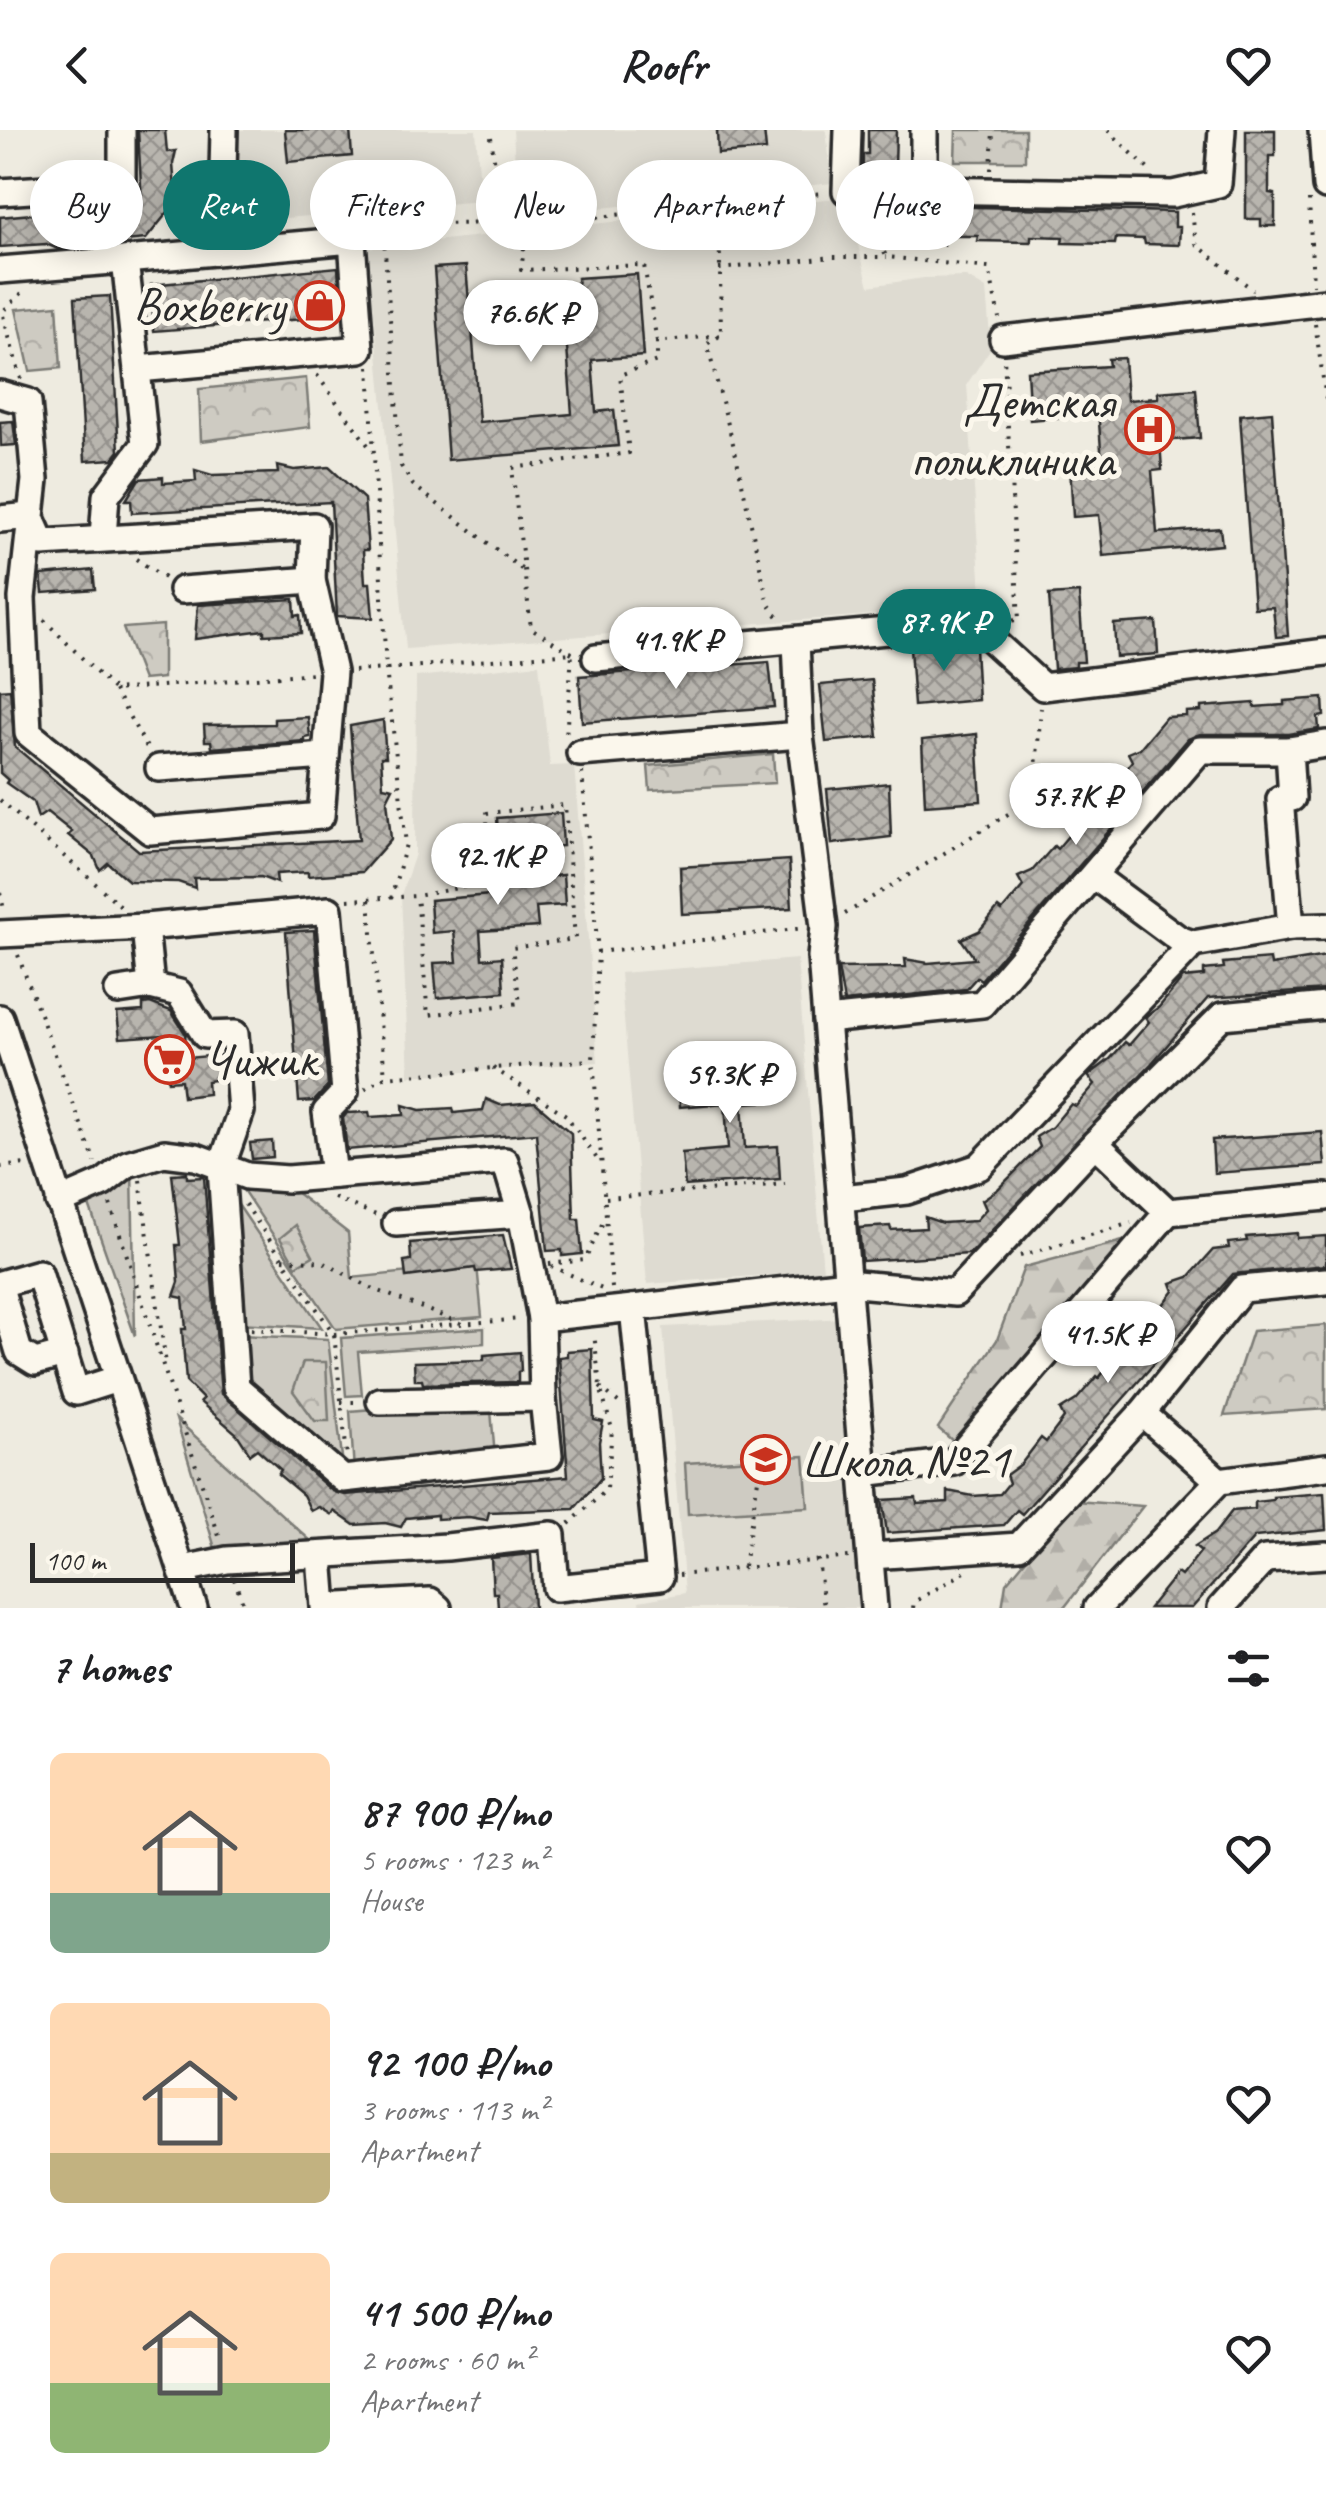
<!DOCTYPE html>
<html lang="en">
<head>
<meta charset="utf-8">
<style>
	body { margin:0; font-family:Caveat,sans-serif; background:#f2f2f2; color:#202124; height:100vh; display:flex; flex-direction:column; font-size:38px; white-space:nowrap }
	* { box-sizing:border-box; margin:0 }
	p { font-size:32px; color:#757577 }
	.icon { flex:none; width:55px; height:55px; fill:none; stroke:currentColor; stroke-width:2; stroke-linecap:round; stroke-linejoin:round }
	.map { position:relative; height:1478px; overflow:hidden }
	.sheet { display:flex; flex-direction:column; background:#fff; flex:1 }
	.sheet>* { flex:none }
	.hud { position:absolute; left:30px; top:30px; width:1268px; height:90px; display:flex; gap:20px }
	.scale { position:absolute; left:30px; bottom:25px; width:265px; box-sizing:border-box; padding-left:10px; border:5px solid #2b2b2b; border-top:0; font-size:28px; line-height:35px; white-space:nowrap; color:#2b2b2b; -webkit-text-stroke:8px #fbf7ec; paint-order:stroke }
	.price { position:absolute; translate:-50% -85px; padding:0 22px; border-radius:35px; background:#fff; color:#222; font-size:32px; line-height:65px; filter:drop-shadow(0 2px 5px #0008) }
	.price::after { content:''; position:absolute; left:50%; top:60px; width:30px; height:22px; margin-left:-15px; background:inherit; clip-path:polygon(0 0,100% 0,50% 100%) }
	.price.selected { background:#0f766e; color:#fff }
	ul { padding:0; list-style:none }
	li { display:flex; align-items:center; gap:30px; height:250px; padding:0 50px }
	li span { display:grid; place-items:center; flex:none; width:280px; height:200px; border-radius:15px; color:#555 }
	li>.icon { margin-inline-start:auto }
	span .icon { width:120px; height:120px; fill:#fffc; stroke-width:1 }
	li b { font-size:42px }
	h2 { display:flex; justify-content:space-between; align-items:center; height:120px; padding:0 50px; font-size:42px }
	.tag { padding:0 35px; border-radius:45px; background:#fff; box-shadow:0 5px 25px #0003; font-size:35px; line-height:90px }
	.tag.selected { background:#0f766e; color:#fff }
	header { display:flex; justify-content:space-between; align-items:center; height:130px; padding:0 50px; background:#fff; font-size:45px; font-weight:800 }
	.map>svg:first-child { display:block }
	.built { fill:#dedbd1 }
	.grass { fill:#cecbc2; stroke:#7c7b76; stroke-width:2.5 }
	.forest { fill:url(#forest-firs); stroke:#7c7b76; stroke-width:2.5 }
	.park { fill:url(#park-crowns); stroke:#7c7b76; stroke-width:2.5 }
	.building { fill:url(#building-cross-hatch); stroke:#2b2b2b; stroke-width:2.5; fill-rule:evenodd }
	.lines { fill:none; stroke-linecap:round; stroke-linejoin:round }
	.minor-casing { stroke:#2b2b2b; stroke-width:32 }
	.path { stroke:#2b2b2b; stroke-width:4; stroke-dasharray:2.5 8; stroke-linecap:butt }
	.minor { stroke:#fbf7ec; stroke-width:25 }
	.labels { text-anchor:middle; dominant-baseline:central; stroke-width:10; stroke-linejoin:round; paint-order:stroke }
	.poi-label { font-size:50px; fill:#2b2b2b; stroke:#fbf7ec; text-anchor:end }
</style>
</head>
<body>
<header><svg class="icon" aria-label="back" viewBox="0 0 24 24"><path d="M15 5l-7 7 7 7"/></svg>Roofr<svg class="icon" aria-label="heart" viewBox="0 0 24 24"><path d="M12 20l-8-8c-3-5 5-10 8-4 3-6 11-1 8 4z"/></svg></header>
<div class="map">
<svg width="1326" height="1478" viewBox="0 0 1326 1478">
	<defs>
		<pattern id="forest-firs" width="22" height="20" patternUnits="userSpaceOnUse" patternTransform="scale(2.5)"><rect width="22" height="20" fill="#cecbc2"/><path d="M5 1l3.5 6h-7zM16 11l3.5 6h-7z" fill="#b1aea7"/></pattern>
		<pattern id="park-crowns" width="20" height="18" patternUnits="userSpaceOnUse" patternTransform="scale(2.5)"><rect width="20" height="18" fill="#cecbc2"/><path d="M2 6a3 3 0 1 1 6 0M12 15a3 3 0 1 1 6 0" fill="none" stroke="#b1aea7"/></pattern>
		<pattern id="building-cross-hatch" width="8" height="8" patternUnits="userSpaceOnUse" patternTransform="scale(2.5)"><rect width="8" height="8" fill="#b8b5ae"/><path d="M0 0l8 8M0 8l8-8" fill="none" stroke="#96938e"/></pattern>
	</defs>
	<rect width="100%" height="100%" fill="#eeebe0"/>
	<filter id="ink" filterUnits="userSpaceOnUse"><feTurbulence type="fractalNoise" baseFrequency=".01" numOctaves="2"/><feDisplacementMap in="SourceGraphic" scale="20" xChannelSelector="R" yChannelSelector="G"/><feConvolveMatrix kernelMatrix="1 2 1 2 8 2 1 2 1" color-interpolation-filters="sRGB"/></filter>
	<g filter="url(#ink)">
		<g class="built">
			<polygon points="238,0 476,0 481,71 239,92"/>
			<polygon points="513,0 826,0 832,53 518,87"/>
			<polygon points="845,67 869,156 924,148 966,147 986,159 991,218 967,254 982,477 406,519 368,118"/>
			<polygon points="539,534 550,636 574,635 598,932 409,946 401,765 415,724 416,547"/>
			<polygon points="797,829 823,1141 647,1154 620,843"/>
			<polygon points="847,1188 868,1478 640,1478 639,1471 685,1463 663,1197"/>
		</g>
		<g class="grass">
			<polygon points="132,1038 135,1206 88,1072"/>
			<polygon points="286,1055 348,1103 352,1148 477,1135 482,1187 336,1199 241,1057"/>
			<polygon points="228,1060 322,1198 239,1193"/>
			<polygon points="484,1198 484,1213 358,1222 362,1265 346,1266 341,1208"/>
			<polygon points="239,1205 328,1209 344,1344 242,1252"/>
			<polygon points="490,1269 495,1327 354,1341 350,1281"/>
			<polygon points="176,1289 312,1412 218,1428"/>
			<polygon points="804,1326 808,1377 688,1384 685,1333"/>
		</g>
		<g class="forest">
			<polygon points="1123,1111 955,1313 938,1298 997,1210 1024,1137"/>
			<polygon points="1075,1371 1143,1376 1064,1478 1002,1478 1006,1453"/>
		</g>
		<g class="park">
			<polygon points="956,0 1025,0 1025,31 955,31"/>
			<polygon points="57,175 61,238 30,241 16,179"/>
			<polygon points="306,248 310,297 201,311 199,259"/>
			<polygon points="163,495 163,548 143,550 123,498"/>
			<polygon points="773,624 775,653 650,660 648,636"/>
			<polygon points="296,1095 313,1126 296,1136 280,1108"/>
			<polygon points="1326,1195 1326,1279 1224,1286 1252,1201"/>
			<polygon points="303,1232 326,1232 329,1291 315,1291 293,1261"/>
		</g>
		<g class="building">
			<polygon points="138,0 165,0 167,22 176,21 173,34 176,72 146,109 93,114 92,108 62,111 62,119 58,119 46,114 0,117 0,87 142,74"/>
			<polygon points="285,0 350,0 352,26 288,32"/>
			<polygon points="717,0 764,0 766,20 718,24"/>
			<polygon points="868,0 896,0 894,75 1175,82 1175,97 1180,97 1179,115 1145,114 1144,109 1116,108 1115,114 1062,113 1063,107 1031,106 1031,112 977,111 978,106 944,106 944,115 931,109 891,108 862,76 863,24 868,24"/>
			<polygon points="1246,0 1275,0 1275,26 1269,26 1269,63 1275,64 1275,96 1261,96 1261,89 1246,89"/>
			<path d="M 466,136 L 469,172 L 547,167 L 547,159 L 578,156 L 577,148 L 637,144 L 643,226 L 592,230 L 596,282 L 614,280 L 618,316 L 448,330 L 434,138 ZM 565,191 L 572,284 L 479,292 L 472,198 Z"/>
			<polygon points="338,137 341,186 154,201 151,155"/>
			<polygon points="110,166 119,321 113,329 85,331 75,168"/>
			<polygon points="1124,228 1127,270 1158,268 1158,262 1196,259 1200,308 1160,311 1162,340 1152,341 1157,403 1220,398 1222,415 1103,426 1099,385 1073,387 1070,336 1102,334 1098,278 1064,280 1064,287 1030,290 1027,241 1109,236 1108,229"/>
			<polygon points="1272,282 1288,506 1276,507 1273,477 1254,478 1240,285"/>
			<polygon points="13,291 16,315 1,316 0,292"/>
			<polygon points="277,336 294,340 329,337 364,369 368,420 363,420 365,453 370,453 373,488 337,486 331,372 132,383 131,370 126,370 139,349 163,347 163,353 196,351 195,340 212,345 278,343"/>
			<polygon points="93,440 95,459 43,463 41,445"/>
			<polygon points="1079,463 1084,532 1076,532 1076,537 1054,539 1049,465"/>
			<polygon points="294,469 295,486 300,485 301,503 264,505 264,500 195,509 198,475"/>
			<polygon points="1156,491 1158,524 1116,527 1114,494"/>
			<polygon points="969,512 975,517 978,570 914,576 910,518"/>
			<polygon points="769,532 774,577 582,592 579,546"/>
			<polygon points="872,550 878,607 826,612 820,555"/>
			<polygon points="10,559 15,617 139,721 359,710 350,596 383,590 386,627 381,627 383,656 393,658 387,670 391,709 362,742 308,746 308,742 276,744 277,753 261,747 194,748 195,758 178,752 129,751 108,733 100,740 94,726 68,705 72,702 47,682 38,688 33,672 6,653 8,650 0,643 0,560"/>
			<polygon points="1323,568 1324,586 1318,587 1319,599 1288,604 1200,604 1188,609 981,850 977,847 966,859 844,872 838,838 906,837 905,829 928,833 975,829 961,809 979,801 998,778 1002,781 1023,756 1018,747 1032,741 1054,716 1057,719 1079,693 1071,687 1087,676 1108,651 1112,655 1132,631 1128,623 1140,618 1166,587 1186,586 1186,582 1201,581 1201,577 1254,573 1254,577 1284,575 1284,571"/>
			<polygon points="308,587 310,607 305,608 305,611 212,618 211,611 205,611 204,595 274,594 274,589"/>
			<polygon points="977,604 981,671 925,675 922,610"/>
			<polygon points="889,653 891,707 832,714 827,659"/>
			<polygon points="561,683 563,716 542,717 544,747 563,745 565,775 536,777 538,797 480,801 482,829 502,827 504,862 437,868 434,833 457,832 454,801 432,803 430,770 502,764 500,749 523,747 520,718 499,719 497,688"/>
			<polygon points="789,730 792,778 682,784 680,737"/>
			<polygon points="314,800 328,956 314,971 299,972 286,802"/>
			<polygon points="1326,826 1326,860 1208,868 1151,934 969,1124 862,1131 859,1098 890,1096 891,1100 926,1098 925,1087 942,1093 975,1091 986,1079 982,1070 998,1059 1040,1017 1036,1007 1052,997 1071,974 1076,976 1095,954 1088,946 1110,929 1125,912 1129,915 1149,892 1145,887 1159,877 1183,848 1204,846 1204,840 1224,838 1223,833 1270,829 1271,835"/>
			<polygon points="150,873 171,881 185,903 187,928 220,925 222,949 207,951 208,964 183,967 181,950 168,951 163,905 120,908 117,883 143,881 143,874"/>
			<polygon points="773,937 775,971 742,973 745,1018 778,1016 780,1049 685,1056 682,1023 728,1019 725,973 680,977 678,943"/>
			<polygon points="486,969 500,975 535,972 571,1003 574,1089 579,1089 582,1124 562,1126 562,1120 547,1121 536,1003 347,1020 343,988 347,983 369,982 370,987 404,985 403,975 420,980 453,978 454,983 483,980"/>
			<polygon points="1322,1002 1325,1035 1214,1043 1212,1010"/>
			<polygon points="272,1011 273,1027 252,1029 250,1013"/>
			<polygon points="187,1043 187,1048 204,1047 221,1264 332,1361 345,1365 568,1346 559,1227 567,1226 567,1221 592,1219 594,1290 603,1292 599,1312 601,1348 574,1379 489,1382 487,1390 469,1387 437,1389 437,1385 406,1388 401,1397 385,1393 354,1395 334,1381 332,1385 319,1377 311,1381 303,1365 278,1344 281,1340 257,1319 250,1324 237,1304 200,1272 203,1269 186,1252 182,1199 186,1199 183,1168 174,1166 179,1152 176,1115 180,1115 172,1044"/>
			<polygon points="1297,1103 1297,1108 1326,1106 1326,1135 1233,1144 1022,1384 1017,1380 1004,1395 887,1403 882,1370 916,1368 917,1374 948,1372 948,1361 973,1366 1000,1364 1009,1353 1006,1345 1021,1334 1041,1308 1046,1312 1064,1288 1060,1280 1076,1270 1097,1246 1099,1248 1149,1182 1154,1186 1174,1161 1171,1153 1189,1147 1213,1120 1229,1118 1228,1113 1247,1111 1246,1107"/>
			<polygon points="503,1105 511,1139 476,1142 475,1138 406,1147 404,1131 411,1130 410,1113"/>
			<polygon points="520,1222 521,1241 518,1242 518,1252 423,1254 422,1250 415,1250 414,1232 484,1230 484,1225"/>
			<polygon points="1324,1363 1326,1400 1255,1407 1192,1478 1149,1478 1177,1443 1181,1446 1201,1421 1195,1416 1215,1403 1232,1381 1255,1379 1255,1372 1273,1370 1273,1367"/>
			<polygon points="531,1424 534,1478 498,1478 497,1463 493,1463 491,1428"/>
		</g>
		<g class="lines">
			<defs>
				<g id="minor">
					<polyline points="924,0 924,60 1173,64 1218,54 1222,0"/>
					<polyline points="1322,0 1326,56"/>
					<polyline points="846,61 848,0"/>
					<polyline points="0,62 122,54 122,0"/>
					<polyline points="201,122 222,84 224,0"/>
					<polyline points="125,130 352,110 360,219 138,239"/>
					<polyline points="0,140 125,130 145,314 106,366 103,407"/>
					<polyline points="1003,209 1326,172"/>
					<polyline points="0,264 28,272 35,350 22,468 28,603 150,701 321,686 333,542 312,450 314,396 42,413 30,386"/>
					<polyline points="0,389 30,386"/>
					<polyline points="182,460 312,450"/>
					<polyline points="796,511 800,605"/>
					<polyline points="596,528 973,493 1043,557 1326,522"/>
					<polyline points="1289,620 1292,668 1280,669 1291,797 1326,796"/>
					<polyline points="580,623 800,605 824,797 821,827 826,890 874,1478"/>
					<polyline points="159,638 326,626"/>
					<polyline points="1094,746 1179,809 1193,814"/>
					<polyline points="145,797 329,780 345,962 326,982 334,1045"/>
					<polyline points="0,804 145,797 151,856 179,863 205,905 235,904 241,981 221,1038 236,1257 343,1349 549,1326 543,1268 541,1188 521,1084"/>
					<polyline points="118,861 151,856"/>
					<polyline points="0,888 194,1478"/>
					<polyline points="826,890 982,874 1200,620 1289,620 1326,614"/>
					<polyline points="1095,1013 1222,886 1326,876"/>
					<polyline points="842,1068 907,1061 979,1037 1193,814 1291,797"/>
					<polyline points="59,1072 103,1053 127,1034 164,1023 196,1027 247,1046 288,1049 505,1031 521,1084 396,1093"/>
					<polyline points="0,1154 39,1143 76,1262 117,1249"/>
					<polyline points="0,1158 19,1222 35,1232 65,1224"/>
					<polyline points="633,1178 846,1153 955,1163 1095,1013 1168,1082 1326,1067"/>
					<polyline points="380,1271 543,1268"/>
					<polyline points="1142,1283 1219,1351"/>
					<polyline points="863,1343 954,1332 1168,1082"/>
					<polyline points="320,1426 324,1477 430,1471 438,1478"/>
					<polyline points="871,1426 1019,1416 1142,1283 1242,1159 1326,1151"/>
					<polyline points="183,1439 227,1430 447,1417 552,1405 556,1458 660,1447 633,1178 541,1188"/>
					<polyline points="1097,1478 1219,1351 1326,1337"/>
					<polyline points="1221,1478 1265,1429 1326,1425"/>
				</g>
			</defs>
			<use href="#minor" class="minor-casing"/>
			<g class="path">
				<polyline points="1108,0 1151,42"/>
				<polyline points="991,40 993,0"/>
				<polyline points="1309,70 1313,155"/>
				<polyline points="719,71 721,205 707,214 736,325 768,473 781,491"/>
				<polyline points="856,78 887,127 989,138 999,188"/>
				<polyline points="1192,82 1196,114 1253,160"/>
				<polyline points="503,93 527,97 719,71 826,63"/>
				<polyline points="383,95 401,336 413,355 524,441"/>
				<polyline points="527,97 521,140 644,135 657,212"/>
				<polyline points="368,101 383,95 503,93 490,0"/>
				<polyline points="719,139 832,127 887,127"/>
				<polyline points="1315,194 1326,269"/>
				<polyline points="369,236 386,539 572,523 566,608"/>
				<polyline points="317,245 373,322"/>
				<polyline points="21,249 2,182 25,160"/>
				<polyline points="136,429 166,449"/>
				<polyline points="44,490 114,560 314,543"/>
				<polyline points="1002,491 1019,490 1004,227"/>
				<polyline points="572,523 531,498 512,338 629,323 620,245 657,231 657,212 721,205"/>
				<polyline points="354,541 386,539 406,714 391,769"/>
				<polyline points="114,560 149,621"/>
				<polyline points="582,642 598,822"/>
				<polyline points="0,670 122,777"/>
				<polyline points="0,763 5,783"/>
				<polyline points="348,770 417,766 488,752 487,683 565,675 575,809 512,818 520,873 428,885 417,766"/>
				<polyline points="369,770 385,947"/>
				<polyline points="845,784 1013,681 1036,638 1041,578"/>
				<polyline points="18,825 95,1032"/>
				<polyline points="493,938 566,985 600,1033"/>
				<polyline points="365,959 385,947 591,930"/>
				<polyline points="0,1037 25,1034"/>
				<polyline points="140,1050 166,1234"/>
				<polyline points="334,1068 376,1085"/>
				<polyline points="606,1068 785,1054"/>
				<polyline points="110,1074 221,1412"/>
				<polyline points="245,1074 334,1204 522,1189"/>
				<polyline points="1020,1126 1131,1093"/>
				<polyline points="283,1129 323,1132 369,1157 460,1193"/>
				<polyline points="549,1134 585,1130 604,1090"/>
				<polyline points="551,1136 602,1159"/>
				<polyline points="612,1158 593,930 598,822 804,798"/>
				<polyline points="251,1199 334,1204 347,1326"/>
				<polyline points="600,1257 623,1276"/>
				<polyline points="341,1272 361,1272"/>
				<polyline points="569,1394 607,1359 612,1299 600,1257 594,1203"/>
				<polyline points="818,1429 824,1478"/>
				<polyline points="744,1436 764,1312"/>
				<polyline points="679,1445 849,1427"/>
				<polyline points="234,1449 245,1478"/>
				<polyline points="913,1478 914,1472 965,1442"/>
			</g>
			<use href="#minor" class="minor"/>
		</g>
	</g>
	<defs>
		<symbol id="shop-ring" viewBox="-11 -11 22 22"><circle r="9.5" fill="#fbf7ec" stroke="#c8321e" stroke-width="1.5"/><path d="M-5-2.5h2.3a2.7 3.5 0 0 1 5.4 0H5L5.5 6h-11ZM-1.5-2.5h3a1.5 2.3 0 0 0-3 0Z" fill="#c8321e"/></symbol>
		<symbol id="hospital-ring" viewBox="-11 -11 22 22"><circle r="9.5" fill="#fbf7ec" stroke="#c8321e" stroke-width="1.5"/><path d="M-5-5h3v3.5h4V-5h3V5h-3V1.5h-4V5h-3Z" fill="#c8321e"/></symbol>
		<symbol id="supermarket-ring" viewBox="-11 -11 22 22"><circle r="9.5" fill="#fbf7ec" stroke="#c8321e" stroke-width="1.5"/><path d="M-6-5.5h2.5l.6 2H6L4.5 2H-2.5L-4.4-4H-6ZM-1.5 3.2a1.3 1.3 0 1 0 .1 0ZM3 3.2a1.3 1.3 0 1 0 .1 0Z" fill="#c8321e"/></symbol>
		<symbol id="school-ring" viewBox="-11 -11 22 22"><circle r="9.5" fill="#fbf7ec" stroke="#c8321e" stroke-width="1.5"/><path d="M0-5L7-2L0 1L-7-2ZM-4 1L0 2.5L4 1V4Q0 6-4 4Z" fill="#c8321e"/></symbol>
	</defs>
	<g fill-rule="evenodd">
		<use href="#shop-ring" x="292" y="148" width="55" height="55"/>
		<use href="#hospital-ring" x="1122" y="272" width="55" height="55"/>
		<use href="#supermarket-ring" x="142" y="902" width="55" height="55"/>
		<use href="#school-ring" x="738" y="1302" width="55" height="55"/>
	</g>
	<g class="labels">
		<g class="poi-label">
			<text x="285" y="175">Boxberry</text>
			<text x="1114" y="271">Детская<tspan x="1114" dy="58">поликлиника</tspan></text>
			<text x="204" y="929" text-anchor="start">Чижик</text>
			<text x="801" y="1330" text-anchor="start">Школа №21</text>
		</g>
	</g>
</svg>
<div class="scale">100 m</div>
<b class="price" style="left:531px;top:235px">76.6K ₽</b>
<b class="price selected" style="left:944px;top:544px">87.9K ₽</b>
<b class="price" style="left:676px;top:562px">41.9K ₽</b>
<b class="price" style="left:1076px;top:718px">57.7K ₽</b>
<b class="price" style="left:498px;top:778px">92.1K ₽</b>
<b class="price" style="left:730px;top:996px">59.3K ₽</b>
<b class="price" style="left:1108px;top:1256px">41.5K ₽</b>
<div class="hud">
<a class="tag">Buy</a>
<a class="tag selected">Rent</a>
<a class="tag">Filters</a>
<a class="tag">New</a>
<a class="tag">Apartment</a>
<a class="tag">House</a>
</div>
</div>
<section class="sheet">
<h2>7 homes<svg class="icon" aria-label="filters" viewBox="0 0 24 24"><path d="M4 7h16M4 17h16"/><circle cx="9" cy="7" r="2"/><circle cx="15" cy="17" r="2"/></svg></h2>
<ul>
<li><span style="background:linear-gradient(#ffd9b3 70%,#7fa58c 0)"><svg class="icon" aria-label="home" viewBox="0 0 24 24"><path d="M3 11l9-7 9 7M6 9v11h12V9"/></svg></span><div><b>87 900 ₽/mo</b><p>5 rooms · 123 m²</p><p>House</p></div><svg class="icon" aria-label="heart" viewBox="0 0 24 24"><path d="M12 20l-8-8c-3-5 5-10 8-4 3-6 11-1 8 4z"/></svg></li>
<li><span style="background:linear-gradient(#ffd9b3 75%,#c2b280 0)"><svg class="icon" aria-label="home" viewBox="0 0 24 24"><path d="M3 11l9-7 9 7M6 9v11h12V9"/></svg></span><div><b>92 100 ₽/mo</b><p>3 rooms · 113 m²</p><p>Apartment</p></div><svg class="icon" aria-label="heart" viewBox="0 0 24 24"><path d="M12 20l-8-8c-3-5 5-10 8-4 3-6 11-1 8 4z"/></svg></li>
<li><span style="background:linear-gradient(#ffd9b3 65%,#8fb573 0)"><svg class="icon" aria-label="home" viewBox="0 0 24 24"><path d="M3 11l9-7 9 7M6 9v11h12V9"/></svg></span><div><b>41 500 ₽/mo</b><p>2 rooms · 60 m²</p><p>Apartment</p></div><svg class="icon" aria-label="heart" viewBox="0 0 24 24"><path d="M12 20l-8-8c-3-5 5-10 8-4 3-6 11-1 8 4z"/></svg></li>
</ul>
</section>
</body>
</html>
